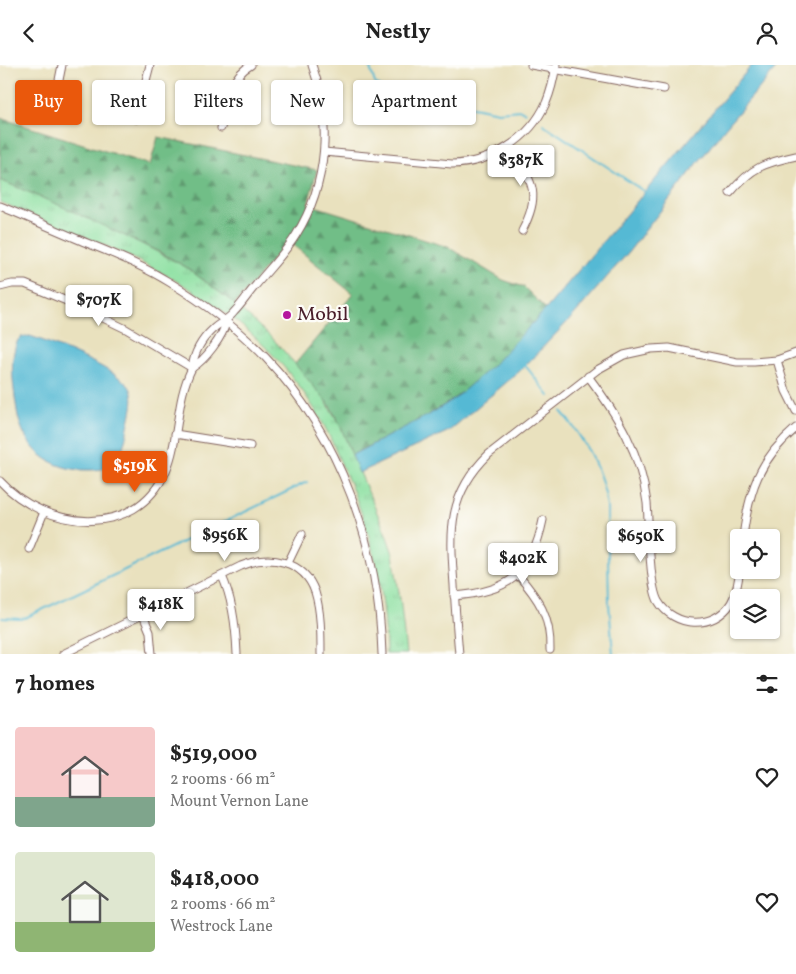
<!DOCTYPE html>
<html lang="en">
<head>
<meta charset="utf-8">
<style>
	body { margin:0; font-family:Vollkorn,serif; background:#f6f6f6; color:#222; height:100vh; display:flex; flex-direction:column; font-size:19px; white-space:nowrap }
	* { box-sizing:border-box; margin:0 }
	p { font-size:16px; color:#767676 }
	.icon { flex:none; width:28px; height:28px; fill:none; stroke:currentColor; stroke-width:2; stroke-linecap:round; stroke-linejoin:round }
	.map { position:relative; height:589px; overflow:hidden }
	.details { display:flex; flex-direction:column; background:#fff; flex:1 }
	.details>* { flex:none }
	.top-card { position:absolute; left:15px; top:15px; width:500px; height:45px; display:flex; gap:10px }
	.fabs { position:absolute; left:730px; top:464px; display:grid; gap:10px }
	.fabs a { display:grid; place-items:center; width:50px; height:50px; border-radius:5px; background:#fff; box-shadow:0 1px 4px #0004; font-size:25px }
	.price { position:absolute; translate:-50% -42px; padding:0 11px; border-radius:5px; background:#fff; color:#222; font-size:16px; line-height:32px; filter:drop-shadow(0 1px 2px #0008) }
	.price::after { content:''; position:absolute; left:50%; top:30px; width:15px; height:11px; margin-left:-8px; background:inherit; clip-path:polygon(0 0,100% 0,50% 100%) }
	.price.on { background:#ea580c; color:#fff }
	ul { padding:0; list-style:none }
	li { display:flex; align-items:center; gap:15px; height:125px; padding:0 15px }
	li span { display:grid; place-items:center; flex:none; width:140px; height:100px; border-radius:5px; color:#555 }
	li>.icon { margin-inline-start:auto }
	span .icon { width:60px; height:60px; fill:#fffc; stroke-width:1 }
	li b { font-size:21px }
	h2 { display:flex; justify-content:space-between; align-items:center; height:60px; padding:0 15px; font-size:21px }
	.pill { padding:0 18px; border-radius:5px; background:#fff; box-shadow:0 1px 4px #0004; font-size:18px; line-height:45px }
	.pill.on { background:#ea580c; color:#fff }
	header { display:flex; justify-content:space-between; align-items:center; height:65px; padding:0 15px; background:#fff; font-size:22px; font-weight:700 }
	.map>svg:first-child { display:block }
	.grass { fill:url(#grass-tufts); stroke:#6b8066 }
	.forest { fill:url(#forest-firs); stroke:#5e6e59 }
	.water { fill:#55b9d4; stroke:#506c80 }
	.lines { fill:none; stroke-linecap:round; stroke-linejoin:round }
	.stream { stroke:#55b9d4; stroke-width:2 }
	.minor-casing { stroke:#82635e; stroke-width:9 }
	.minor { stroke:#fff; stroke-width:7 }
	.poi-dot { fill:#b5179e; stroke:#fdfcf7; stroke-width:2 }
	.labels { text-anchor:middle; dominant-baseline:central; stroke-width:4.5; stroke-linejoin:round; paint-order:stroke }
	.poi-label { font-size:20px; fill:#4a1f2b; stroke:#fdfcf7; text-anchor:start }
</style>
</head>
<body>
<header><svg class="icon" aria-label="back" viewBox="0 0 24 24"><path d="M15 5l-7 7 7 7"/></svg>Nestly<svg class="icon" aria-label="person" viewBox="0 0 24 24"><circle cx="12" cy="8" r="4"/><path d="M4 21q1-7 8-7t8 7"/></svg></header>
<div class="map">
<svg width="796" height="589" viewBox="0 0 796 589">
	<defs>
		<pattern id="grass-tufts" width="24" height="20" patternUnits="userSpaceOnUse" patternTransform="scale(1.25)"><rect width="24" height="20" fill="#8ce0a1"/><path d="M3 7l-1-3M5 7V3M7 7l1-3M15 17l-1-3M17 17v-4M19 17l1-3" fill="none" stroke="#7ac08b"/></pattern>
		<pattern id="forest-firs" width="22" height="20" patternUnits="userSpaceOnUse" patternTransform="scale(1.25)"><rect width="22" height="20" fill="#71be87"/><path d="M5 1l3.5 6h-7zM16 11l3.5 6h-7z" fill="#5f9a6f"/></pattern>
	</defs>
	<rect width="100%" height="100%" fill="#fdfcf7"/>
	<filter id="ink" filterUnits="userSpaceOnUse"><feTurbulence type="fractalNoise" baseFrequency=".02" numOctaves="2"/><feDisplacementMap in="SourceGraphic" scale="10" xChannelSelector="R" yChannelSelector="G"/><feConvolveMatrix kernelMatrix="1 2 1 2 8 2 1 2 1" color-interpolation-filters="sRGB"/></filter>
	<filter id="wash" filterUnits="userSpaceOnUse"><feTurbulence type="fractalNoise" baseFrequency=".0096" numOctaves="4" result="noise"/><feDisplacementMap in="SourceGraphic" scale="20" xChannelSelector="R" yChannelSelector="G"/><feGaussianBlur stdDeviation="1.12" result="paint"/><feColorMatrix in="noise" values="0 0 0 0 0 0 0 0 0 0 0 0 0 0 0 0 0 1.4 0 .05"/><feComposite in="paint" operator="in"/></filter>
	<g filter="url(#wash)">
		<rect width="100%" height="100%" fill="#e9e1be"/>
		<path class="grass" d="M 0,115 L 61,140 L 125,170 L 186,202 L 235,239 L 274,275 L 321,328 L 340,360 L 386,469 L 393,489 L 401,540 L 406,589 L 386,589 C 386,524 370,461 343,403 C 336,387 330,370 321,355 C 250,230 124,188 0,137 Z"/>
		<path class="forest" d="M 0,53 L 150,100 L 158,72 L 317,105 L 308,139 L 448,182 L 503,215 L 524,222 L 546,244 C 517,275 488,310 453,334 C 422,356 385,372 352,390 L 340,360 L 330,341 L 295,299 L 353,229 L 288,176 L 235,239 L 186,202 L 159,187 L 61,141 L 0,115 Z"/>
		<g class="water">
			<polygon points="752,0 779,0 725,63 627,189 574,250 521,305 449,366 359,408 352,390 430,349 454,334 493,300 546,244"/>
			<path d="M 30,271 C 54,279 111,302 128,320 C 136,329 132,343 130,353 C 126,369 125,387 113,398 C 107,405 97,405 88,405 C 50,406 23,383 17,346 C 14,324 8,295 18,275 L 21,272 Z"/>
		</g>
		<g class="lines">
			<g class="stream">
				<polyline points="369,0 375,18 383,24 498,47 521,45 525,48"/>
				<polyline points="543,59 645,127"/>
				<polyline points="525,300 549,331"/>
				<path d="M 561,346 C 583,372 604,407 607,442 L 609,538 L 613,589"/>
				<polyline points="2,553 21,554 27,552 307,417"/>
			</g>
		</g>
	</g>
	<g filter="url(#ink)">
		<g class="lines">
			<defs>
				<g id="minor">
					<polyline points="531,0 664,24"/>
					<polyline points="59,15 62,0"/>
					<polyline points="136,54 150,0"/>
					<path d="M 221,63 C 227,39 228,13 251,0"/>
					<path d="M 509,81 C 531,116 543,126 522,166"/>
					<path d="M 324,87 L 452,99 C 492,98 530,74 546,38 C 551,26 554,13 556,0"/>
					<path d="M 730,128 C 752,102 764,98 796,91"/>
					<path d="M 0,141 C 29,153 58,166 87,178 C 115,189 143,201 169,217 C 204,238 238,264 266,293 C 341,372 379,482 382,589"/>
					<path d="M 0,222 L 12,219 L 25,219 L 74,239 L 126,264 L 192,303 C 175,336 180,373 166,406 C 135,476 45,465 0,416"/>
					<path d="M 226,257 C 223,272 205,295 192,303 C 194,288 202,274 213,264 C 220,257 227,256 234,247 C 242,239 248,229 256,220 C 269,204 285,188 296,170 C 328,119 332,55 312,0"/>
					<polyline points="777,295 786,326 796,346"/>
					<path d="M 588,311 C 618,351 641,388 647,438 C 649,461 649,519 658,536 C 674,563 714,565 731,538 C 737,528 738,516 740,505"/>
					<polyline points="175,369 250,381"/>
					<path d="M 743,472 C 749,425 759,395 796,363"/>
					<polyline points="29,484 44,447"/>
					<polyline points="288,498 302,469"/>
					<path d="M 518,510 C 539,534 551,552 550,585"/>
					<path d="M 222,511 C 233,535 236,563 237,589"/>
					<path d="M 454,531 C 509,527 532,509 543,455"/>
					<polyline points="143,550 150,567 152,589"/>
					<path d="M 63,589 L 241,501 C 269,489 304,495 315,527 C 321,546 321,569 321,589"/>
					<path d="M 459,589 C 457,566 455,543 454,520 C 450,466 447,430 489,389 L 597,305 L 624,290 L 651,284 L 669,283 L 737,297 L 754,297 L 777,295 L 796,288"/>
				</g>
			</defs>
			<use href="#minor" class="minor-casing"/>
			<use href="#minor" class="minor"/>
		</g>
	</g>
	<circle class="poi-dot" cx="287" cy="250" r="5"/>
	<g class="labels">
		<g class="poi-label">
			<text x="297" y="250">Mobil</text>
		</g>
	</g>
</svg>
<div class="fabs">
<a><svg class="icon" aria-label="locate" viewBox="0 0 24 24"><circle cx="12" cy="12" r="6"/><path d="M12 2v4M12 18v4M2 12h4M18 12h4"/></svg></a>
<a><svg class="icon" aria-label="layers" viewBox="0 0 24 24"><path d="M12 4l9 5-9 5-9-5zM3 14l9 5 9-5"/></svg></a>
</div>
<b class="price" style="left:521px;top:122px">$387K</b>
<b class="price" style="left:99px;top:262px">$707K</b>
<b class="price on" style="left:135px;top:428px">$519K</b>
<b class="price" style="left:225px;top:497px">$956K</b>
<b class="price" style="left:641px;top:498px">$650K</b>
<b class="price" style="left:523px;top:520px">$402K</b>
<b class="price" style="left:161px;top:566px">$418K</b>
<div class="top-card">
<a class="pill on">Buy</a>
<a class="pill">Rent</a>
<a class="pill">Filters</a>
<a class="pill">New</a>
<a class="pill">Apartment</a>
</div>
</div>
<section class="details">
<h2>7 homes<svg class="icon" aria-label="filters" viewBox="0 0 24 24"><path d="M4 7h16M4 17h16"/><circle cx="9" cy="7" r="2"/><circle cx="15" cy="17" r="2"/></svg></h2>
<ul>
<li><span style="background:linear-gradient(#f6c9c9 70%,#7fa58c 0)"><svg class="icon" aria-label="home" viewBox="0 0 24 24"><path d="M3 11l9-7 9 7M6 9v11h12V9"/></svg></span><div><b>$519,000</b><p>2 rooms · 66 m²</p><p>Mount Vernon Lane</p></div><svg class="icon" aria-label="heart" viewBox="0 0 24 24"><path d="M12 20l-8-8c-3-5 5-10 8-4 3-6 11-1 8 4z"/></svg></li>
<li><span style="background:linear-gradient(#dfe7d0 70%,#8fb573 0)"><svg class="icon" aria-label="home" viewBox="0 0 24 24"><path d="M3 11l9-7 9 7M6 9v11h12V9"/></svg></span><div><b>$418,000</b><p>2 rooms · 66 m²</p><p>Westrock Lane</p></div><svg class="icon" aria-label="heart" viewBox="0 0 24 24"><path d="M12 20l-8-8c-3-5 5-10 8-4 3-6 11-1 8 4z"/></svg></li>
</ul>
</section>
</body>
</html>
